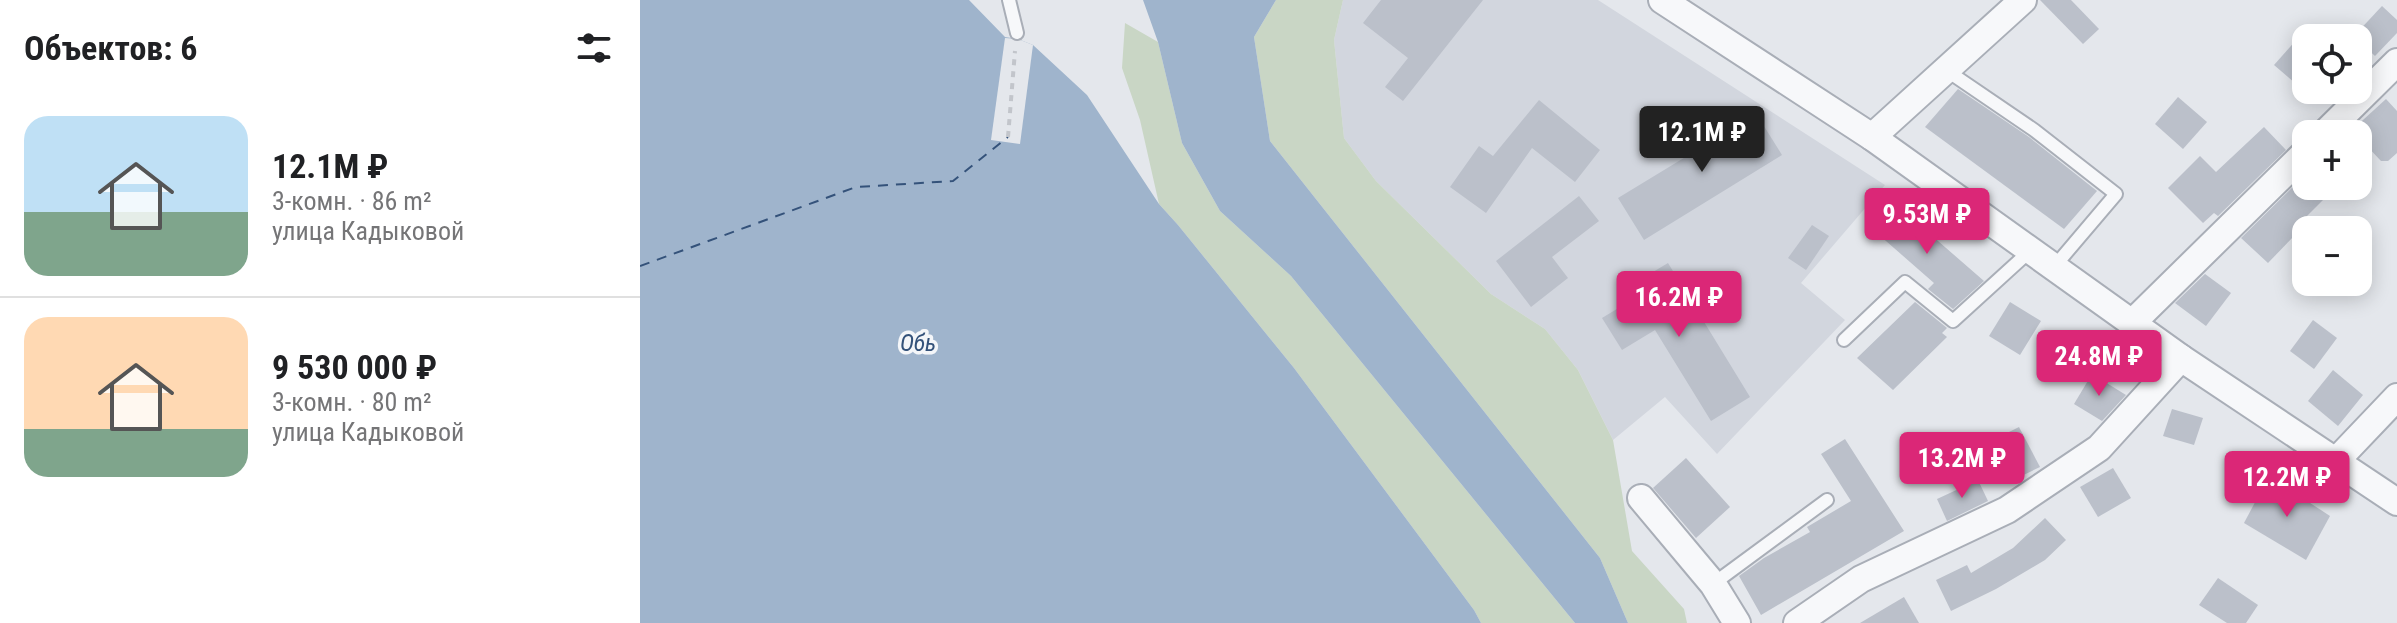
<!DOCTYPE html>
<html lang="ru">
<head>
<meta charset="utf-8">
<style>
	body { margin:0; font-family:"Roboto Condensed",sans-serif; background:#f6f6f6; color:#202124; height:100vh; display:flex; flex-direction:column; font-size:30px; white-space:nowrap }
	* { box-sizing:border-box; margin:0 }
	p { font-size:26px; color:#757577 }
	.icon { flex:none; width:44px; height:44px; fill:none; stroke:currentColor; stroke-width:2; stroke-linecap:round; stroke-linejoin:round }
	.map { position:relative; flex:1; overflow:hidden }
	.panel { display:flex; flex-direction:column; background:#fff; width:640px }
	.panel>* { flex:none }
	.fabs { position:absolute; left:1652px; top:24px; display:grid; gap:16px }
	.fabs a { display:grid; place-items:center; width:80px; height:80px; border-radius:16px; background:#fff; box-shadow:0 4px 20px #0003; font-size:40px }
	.price { position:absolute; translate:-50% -68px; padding:0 18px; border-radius:8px; background:#db2777; color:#fff; font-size:26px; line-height:52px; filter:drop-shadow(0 2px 4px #0008) }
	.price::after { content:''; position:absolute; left:50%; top:48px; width:24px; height:18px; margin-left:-12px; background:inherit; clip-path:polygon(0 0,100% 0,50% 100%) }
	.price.on { background:#222; color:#fff }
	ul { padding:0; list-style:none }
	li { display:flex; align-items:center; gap:24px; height:200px; padding:0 24px }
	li+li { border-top:2px solid #e0e0e0 }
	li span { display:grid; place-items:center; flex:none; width:224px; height:160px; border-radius:24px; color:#555 }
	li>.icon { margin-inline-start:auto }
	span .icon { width:96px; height:96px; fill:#fffc; stroke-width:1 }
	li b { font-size:34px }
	h2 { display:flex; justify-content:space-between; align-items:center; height:96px; padding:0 24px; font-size:34px }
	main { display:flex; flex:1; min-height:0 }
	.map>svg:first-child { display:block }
	.built { fill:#d2d6de }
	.green { fill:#c9d6c5 }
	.water { fill:#9fb4cc }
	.pier { fill:#e4e7ec }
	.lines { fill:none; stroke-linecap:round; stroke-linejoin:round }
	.ferry { stroke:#34527a; stroke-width:2; stroke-dasharray:10 8; stroke-linecap:butt }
	.building { fill:#bbc0ca }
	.service-casing { stroke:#a9aeb7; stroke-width:16 }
	.minor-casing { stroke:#a9aeb7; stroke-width:30 }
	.path { stroke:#c2c5cb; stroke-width:4; stroke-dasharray:6 6; stroke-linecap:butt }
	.service { stroke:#f7f8fa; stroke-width:12 }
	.minor { stroke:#f7f8fa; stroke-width:26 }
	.labels { text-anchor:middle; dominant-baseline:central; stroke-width:7; stroke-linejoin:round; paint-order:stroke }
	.water-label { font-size:24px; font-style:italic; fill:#34527a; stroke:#f4f6f9 }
</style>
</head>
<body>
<main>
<section class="panel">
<h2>Объектов: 6<svg class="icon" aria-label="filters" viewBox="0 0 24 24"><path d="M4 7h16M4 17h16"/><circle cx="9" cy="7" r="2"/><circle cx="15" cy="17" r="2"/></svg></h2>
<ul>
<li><span style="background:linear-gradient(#bfe0f5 60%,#7fa58c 0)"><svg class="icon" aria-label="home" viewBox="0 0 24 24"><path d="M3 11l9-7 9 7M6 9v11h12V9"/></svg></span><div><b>12.1M ₽</b><p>3-комн. · 86 m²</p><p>улица Кадыковой</p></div></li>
<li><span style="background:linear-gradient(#ffd9b3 70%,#7fa58c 0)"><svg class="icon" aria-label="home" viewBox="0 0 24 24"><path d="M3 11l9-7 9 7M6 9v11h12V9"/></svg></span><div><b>9 530 000 ₽</b><p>3-комн. · 80 m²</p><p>улица Кадыковой</p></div></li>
</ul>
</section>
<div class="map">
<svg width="1757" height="623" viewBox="0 0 1757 623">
	<rect width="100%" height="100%" fill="#e4e7ec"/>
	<polygon class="built" points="703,0 958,0 1245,185 1161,283 1205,320 1077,454 1025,397 973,440 938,370 905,329 851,294 736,181 704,138 694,40"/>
	<g class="green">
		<polygon points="636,0 703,0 694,40 704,138 736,181 851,294 905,329 938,370 973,440 992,551 1044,609 1047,623 988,623 960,558 630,141 614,37"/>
		<polygon points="485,23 518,42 542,143 580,211 651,276 935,623 841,623 834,610 654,368 538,225 519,204 500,120 482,68"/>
	</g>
	<g class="water">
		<polygon points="0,0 329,0 365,37 378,39 393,45 447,95 519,204 538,225 654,368 834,610 841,623 0,623"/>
		<polygon points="503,0 636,0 614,37 630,141 960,558 988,623 935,623 651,276 580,211 542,143 518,42"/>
	</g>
	<polygon class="pier" points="365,38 378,39 393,45 380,144 351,140"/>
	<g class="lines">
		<polyline class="ferry" points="0,266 216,187 313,181 368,137"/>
	</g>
	<g class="building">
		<polygon points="741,0 843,0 763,101 745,87 768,58 723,23"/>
		<polygon points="1400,0 1431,0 1459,29 1443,44"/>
		<polygon points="1742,6 1757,20 1757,33 1735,56 1714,36"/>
		<polygon points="1666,29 1666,72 1656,84 1634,65"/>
		<polygon points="1318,89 1389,137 1457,191 1424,229 1285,127"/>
		<polygon points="1538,97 1567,122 1543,149 1515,124"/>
		<polygon points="1746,99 1757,111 1757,153 1748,161 1741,161 1712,130"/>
		<polygon points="899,100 960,150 935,182 892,148 846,213 810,187 839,146 853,156"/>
		<polygon points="1112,107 1142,155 1004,240 978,198 1057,150 1053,143"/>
		<polygon points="1624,127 1646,150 1578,216 1574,213 1563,223 1528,188 1560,156 1576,172"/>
		<polygon points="1666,174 1666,186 1697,186 1652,231 1656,234 1628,263 1601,238"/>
		<polygon points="939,196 959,221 912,257 928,278 891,307 856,261"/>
		<polygon points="1252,201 1344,281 1313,309 1288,289 1294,283 1230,227"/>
		<polygon points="1172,225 1189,236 1166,270 1148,258"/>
		<polygon points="1028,263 1110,397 1071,421 1015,330 982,350 962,318 995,298 988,287"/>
		<polygon points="1565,274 1591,293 1566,326 1535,303"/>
		<polygon points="1275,302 1307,328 1302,333 1307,337 1253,390 1217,358"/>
		<polygon points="1370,302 1401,321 1380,355 1349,336"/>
		<polygon points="1673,320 1697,338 1674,369 1650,351"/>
		<polygon points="1693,370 1723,395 1698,426 1668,401"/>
		<polygon points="1452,374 1486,395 1462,421 1434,404"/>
		<polygon points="1532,409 1563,418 1554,445 1523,436"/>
		<polygon points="1379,427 1400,467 1369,482 1349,442"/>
		<polygon points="1205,439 1264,531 1121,615 1099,576 1124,558 1170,532 1167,527 1211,501 1181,454"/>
		<polygon points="1046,458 1090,507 1056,538 1013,488"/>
		<polygon points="1473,468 1491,498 1458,517 1440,487"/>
		<polygon points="1629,476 1690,516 1666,560 1604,523"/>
		<polygon points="1338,480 1348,501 1307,521 1297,499"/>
		<polygon points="1405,518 1426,540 1405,560 1356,589 1311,611 1296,580 1327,565 1331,573 1373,548"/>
		<polygon points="1578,578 1618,605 1606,623 1587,623 1559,605"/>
		<polygon points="1264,597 1279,623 1220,623"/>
	</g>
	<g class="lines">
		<defs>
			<g id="service">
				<polyline points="369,0 377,33"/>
				<polyline points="1306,70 1394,130 1476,194 1414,267"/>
				<polyline points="1204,340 1265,282 1313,321 1391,250"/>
				<polyline points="1073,584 1187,500"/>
			</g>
			<g id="minor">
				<polyline points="1022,0 1232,137 1541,358 1757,502"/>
				<polyline points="1684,134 1757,62"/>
				<polyline points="1232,137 1383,0"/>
				<polyline points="1492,323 1666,152"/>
				<polyline points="1696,461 1757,397"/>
				<polyline points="1001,498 1073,584 1097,623"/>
				<polyline points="1157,623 1221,579 1367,510 1459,448 1541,358"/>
			</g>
		</defs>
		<use href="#service" class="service-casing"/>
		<use href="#minor" class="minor-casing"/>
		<polyline class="path" points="368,137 375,51"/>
		<use href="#service" class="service"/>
		<use href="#minor" class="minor"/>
	</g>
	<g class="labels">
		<g class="water-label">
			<text x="278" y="343">Обь</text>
		</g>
	</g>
</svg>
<div class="fabs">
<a><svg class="icon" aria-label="locate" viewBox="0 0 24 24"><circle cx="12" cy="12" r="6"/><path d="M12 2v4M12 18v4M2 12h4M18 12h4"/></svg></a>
<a>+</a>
<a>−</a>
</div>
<b class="price on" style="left:1062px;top:174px">12.1M ₽</b>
<b class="price" style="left:1287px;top:256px">9.53M ₽</b>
<b class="price" style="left:1039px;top:339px">16.2M ₽</b>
<b class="price" style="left:1459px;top:398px">24.8M ₽</b>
<b class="price" style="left:1322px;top:500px">13.2M ₽</b>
<b class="price" style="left:1647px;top:519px">12.2M ₽</b>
</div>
</main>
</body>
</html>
